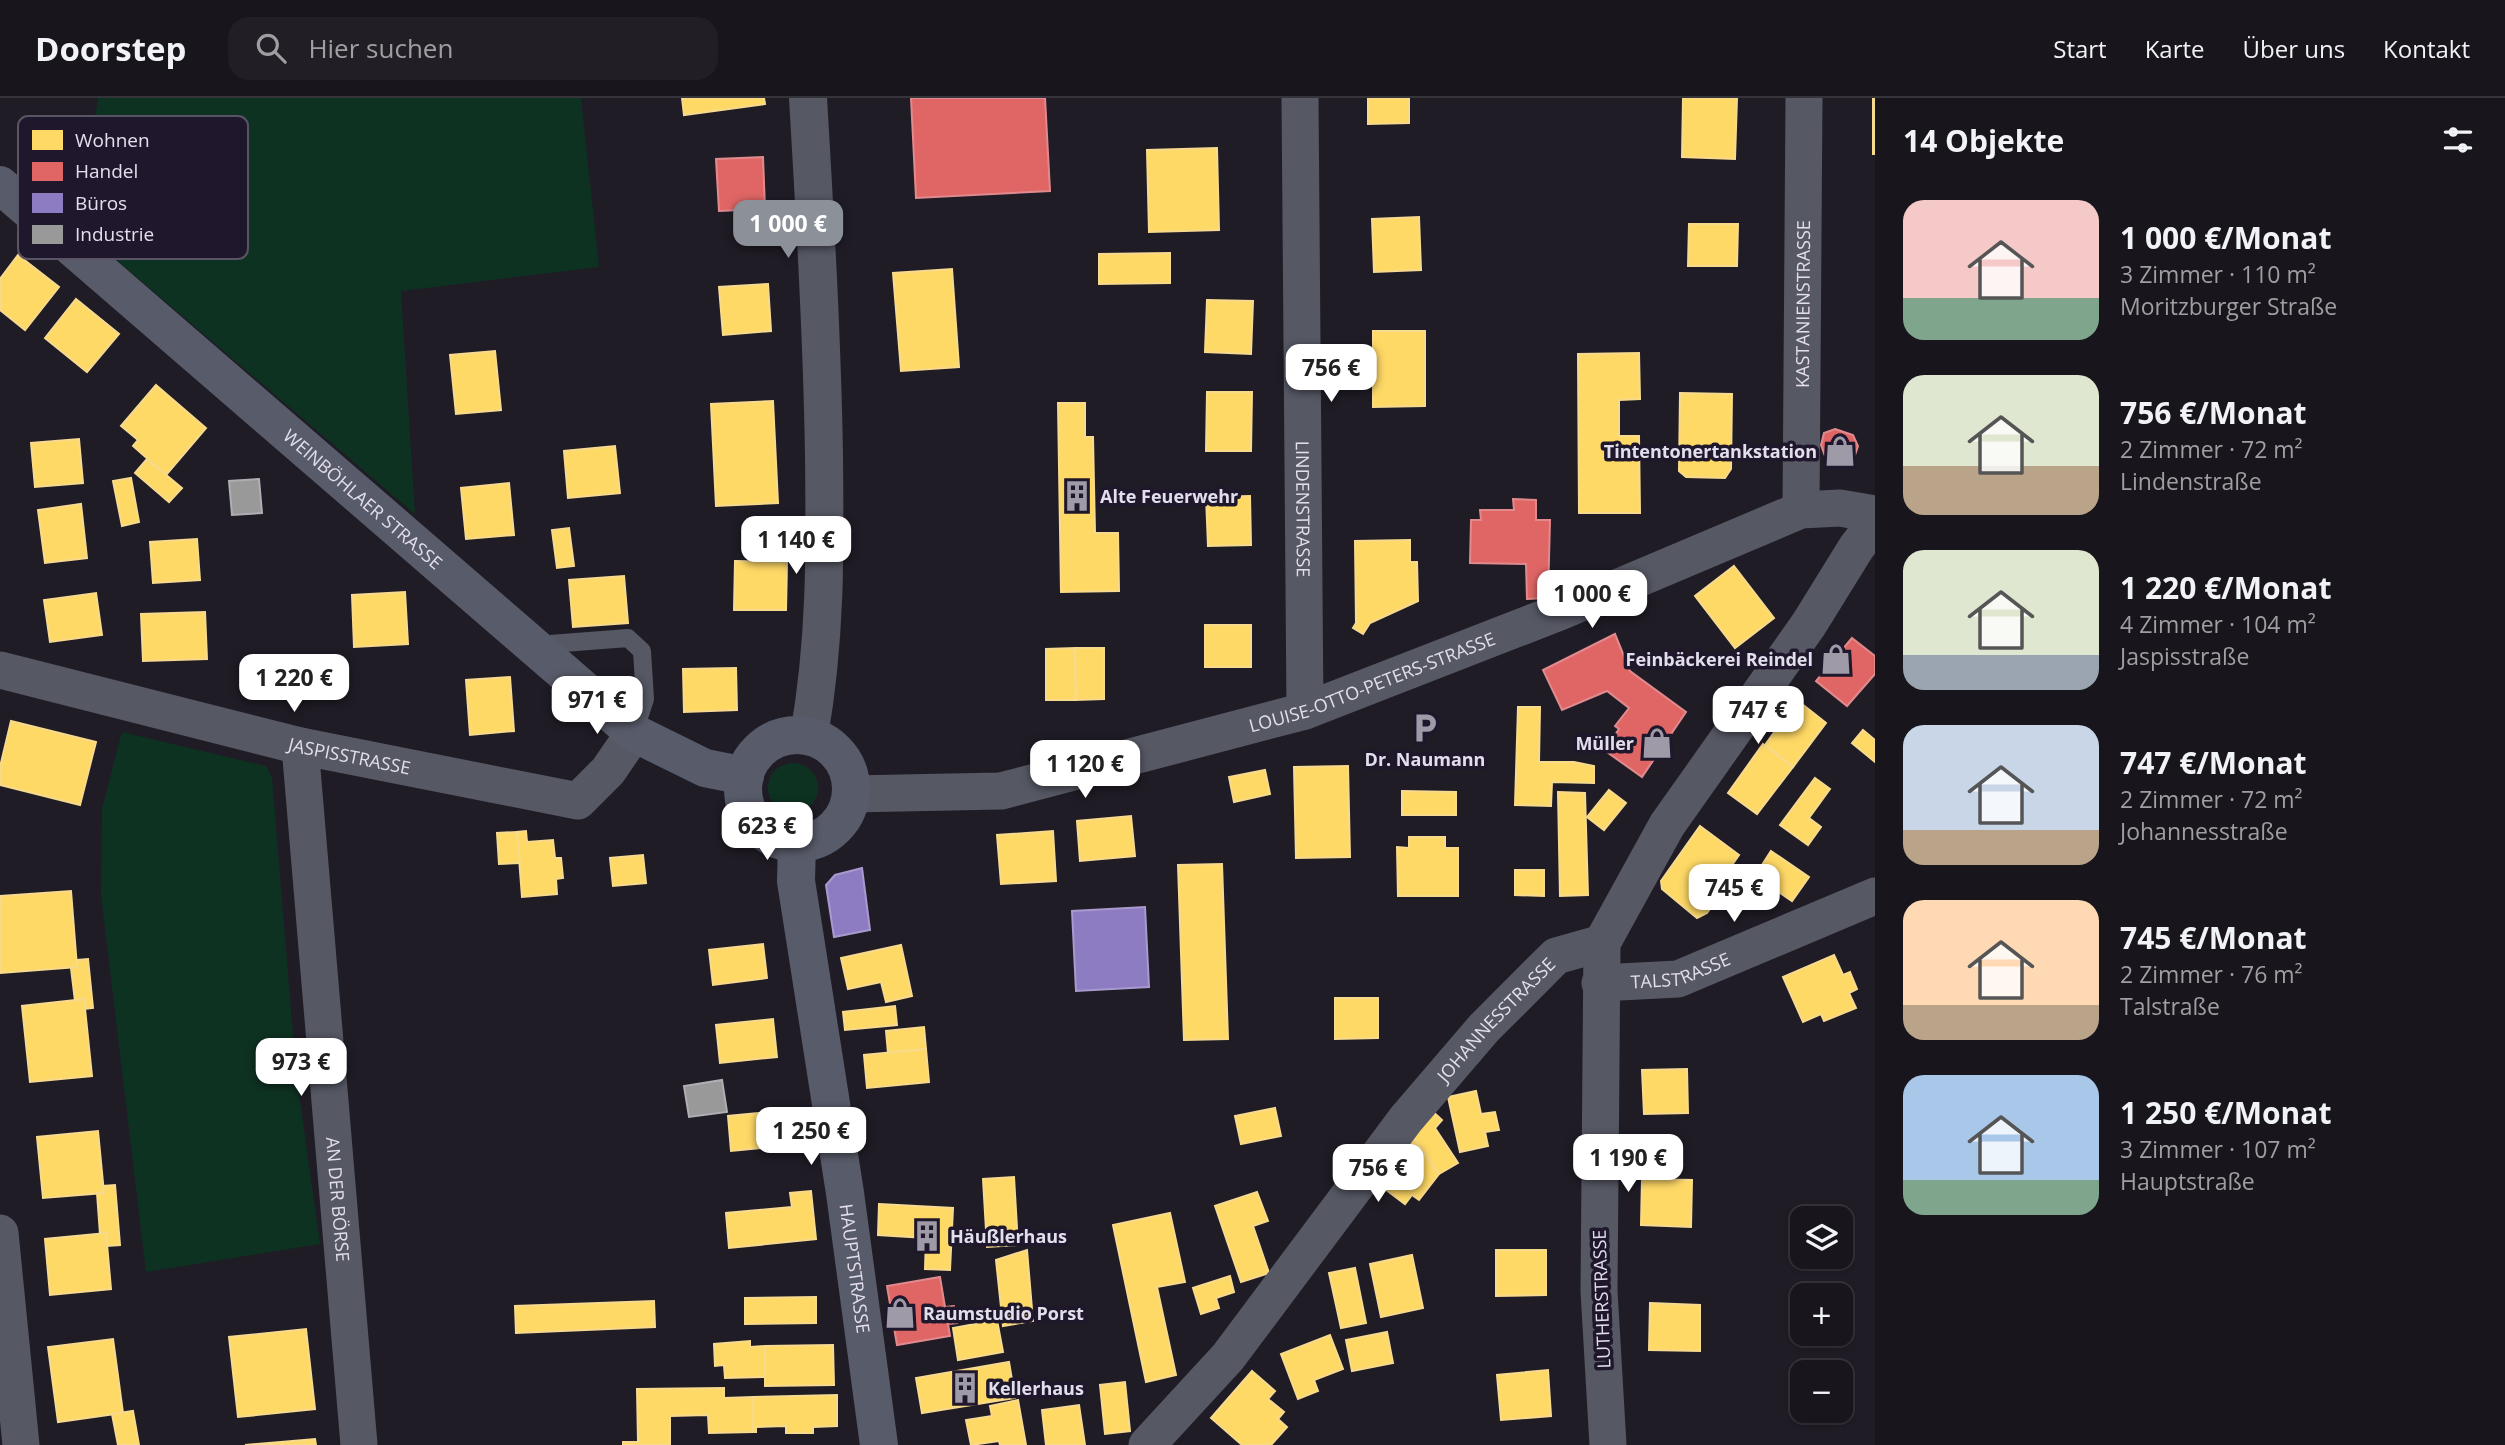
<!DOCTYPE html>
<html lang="de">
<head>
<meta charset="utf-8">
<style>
	body { margin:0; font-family:"Open Sans",sans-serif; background:#211e25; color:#f1f3f6; height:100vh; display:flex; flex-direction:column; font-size:26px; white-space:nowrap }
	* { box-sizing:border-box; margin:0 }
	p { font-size:23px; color:#9f9fa3 }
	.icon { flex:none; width:38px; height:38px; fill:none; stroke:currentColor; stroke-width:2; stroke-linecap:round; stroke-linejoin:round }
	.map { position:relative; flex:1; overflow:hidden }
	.side { display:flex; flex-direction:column; background:#18151c; width:630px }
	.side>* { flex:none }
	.tools { position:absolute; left:1790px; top:1108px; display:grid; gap:14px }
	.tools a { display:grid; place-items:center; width:63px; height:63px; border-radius:14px; background:#18151c; box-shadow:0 2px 5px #0004,0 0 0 2px #36343b; font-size:35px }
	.price { position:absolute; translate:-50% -60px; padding:0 16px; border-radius:14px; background:#fff; color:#222; font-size:23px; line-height:46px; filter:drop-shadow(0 2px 4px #0008) }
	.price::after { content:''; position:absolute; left:50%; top:42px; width:21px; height:16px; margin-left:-10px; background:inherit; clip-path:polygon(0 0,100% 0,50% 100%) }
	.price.active { background:#8c9099; color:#fff }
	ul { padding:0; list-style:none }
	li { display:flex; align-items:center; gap:21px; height:175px; padding:0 28px }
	li span { display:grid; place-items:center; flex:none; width:196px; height:140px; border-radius:21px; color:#555 }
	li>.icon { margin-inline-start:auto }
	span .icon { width:84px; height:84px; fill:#fffc; stroke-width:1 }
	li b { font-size:30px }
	h2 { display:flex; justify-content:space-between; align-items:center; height:84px; padding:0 28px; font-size:30px }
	header { display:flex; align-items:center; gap:42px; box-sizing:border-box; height:98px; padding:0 35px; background:#18151c; border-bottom:2px solid #36343b }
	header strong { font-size:33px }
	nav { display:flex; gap:38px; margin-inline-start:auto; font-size:24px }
	.search { width:490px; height:63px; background:#211e25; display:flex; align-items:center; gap:18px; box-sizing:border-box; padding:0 24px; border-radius:21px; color:#9f9fa3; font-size:26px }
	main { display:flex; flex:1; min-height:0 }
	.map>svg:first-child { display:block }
	.green { fill:#0e3222 }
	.homes { fill:#ffd966; stroke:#f7da8e; stroke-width:2 }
	.shops { fill:#e06666; stroke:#e18a8e; stroke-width:2 }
	.offices { fill:#8e7cc3; stroke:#a899cf; stroke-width:2 }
	.industry { fill:#999; stroke:#afaeb2; stroke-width:2 }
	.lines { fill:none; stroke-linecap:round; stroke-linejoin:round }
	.service { stroke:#565864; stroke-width:18 }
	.minor { stroke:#565864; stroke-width:37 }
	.tertiary { stroke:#565864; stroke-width:38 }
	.secondary { stroke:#585b69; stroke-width:38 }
	.labels { text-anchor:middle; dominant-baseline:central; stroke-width:7; stroke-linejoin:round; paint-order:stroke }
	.street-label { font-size:18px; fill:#e3deec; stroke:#1f172b }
	.poi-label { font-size:18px; font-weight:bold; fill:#e3deec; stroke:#1f172b; text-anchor:start }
	.key { fill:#1f172b; stroke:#5a5365; stroke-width:2 }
	.key-label { font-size:19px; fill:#e3deec }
</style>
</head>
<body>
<header>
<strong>Doorstep</strong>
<div class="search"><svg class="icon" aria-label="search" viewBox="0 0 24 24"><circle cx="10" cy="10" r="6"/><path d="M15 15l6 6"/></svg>Hier suchen</div>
<nav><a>Start</a><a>Karte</a><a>Über uns</a><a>Kontakt</a></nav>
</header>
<main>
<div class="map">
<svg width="1875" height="1347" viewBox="0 0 1875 1347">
	<rect width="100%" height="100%" fill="#201c26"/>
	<g class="green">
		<polygon points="98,0 581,0 599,169 401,193 415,416 79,130"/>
		<polygon points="122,634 266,668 272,680 296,974 320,1146 146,1174 101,796 102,710"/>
		<circle cx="793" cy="690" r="25"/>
	</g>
	<g class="homes">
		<polygon points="682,0 764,0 765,6 684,17"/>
		<polygon points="1368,0 1409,0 1409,25 1368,26"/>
		<polygon points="1683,0 1737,0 1735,61 1682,59"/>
		<rect x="1873" y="0" width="2" height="56"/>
		<polygon points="1217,50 1219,132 1149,134 1147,52"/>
		<polygon points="1419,119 1421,172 1374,174 1372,121"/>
		<polygon points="1689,126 1738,126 1737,168 1688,168"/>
		<polygon points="1170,155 1170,185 1099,186 1099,156"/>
		<polygon points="18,157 59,189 25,232 0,212 0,181"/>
		<polygon points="952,171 959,269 901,273 893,175"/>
		<polygon points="768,186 771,233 723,237 719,189"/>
		<polygon points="76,201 119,236 87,274 45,240"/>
		<polygon points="1207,202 1253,203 1251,256 1205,254"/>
		<polygon points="1373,233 1425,233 1425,308 1373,309"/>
		<polygon points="495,253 501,312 456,316 450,257"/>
		<polygon points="1639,255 1640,301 1619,302 1619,338 1639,338 1640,415 1579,415 1578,256"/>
		<polygon points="156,287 206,330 166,377 133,348 138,342 121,328"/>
		<polygon points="1207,294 1252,294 1251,353 1206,353"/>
		<polygon points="1680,295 1732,296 1731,371 1725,380 1686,379 1679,373"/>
		<polygon points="773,303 778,405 716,408 711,306"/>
		<polygon points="1058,305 1085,305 1085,339 1093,339 1095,435 1118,435 1119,493 1061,494"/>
		<polygon points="79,341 83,385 35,389 31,345"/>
		<polygon points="615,348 620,395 568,400 564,353"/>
		<polygon points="147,361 182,390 169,404 135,375"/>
		<polygon points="131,380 139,424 122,428 113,383"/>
		<polygon points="509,385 514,437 466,441 461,390"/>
		<polygon points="1250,398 1251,447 1208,448 1206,399"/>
		<polygon points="81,406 87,460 45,465 38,412"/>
		<polygon points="569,430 574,468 557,470 552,432"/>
		<polygon points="197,441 200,482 153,485 150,444"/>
		<polygon points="1410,442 1410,464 1417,464 1418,503 1370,525 1363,536 1353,530 1356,525 1355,443"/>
		<polygon points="735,463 787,464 786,512 734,512"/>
		<polygon points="1734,468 1774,520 1735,550 1695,498"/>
		<polygon points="624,478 628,525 573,529 569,482"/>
		<polygon points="405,494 408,546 354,549 352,497"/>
		<polygon points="96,495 102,537 50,544 44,502"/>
		<polygon points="205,514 207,561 143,563 141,516"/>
		<rect x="1205" y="527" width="46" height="42"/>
		<polygon points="1075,550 1076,602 1046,602 1046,551"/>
		<polygon points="1075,550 1104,550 1104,601 1076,602"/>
		<polygon points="736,570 737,612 684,614 683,571"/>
		<polygon points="510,579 514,633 470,637 466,582"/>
		<polygon points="1797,602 1826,625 1793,669 1765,647"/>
		<polygon points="1518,609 1540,609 1539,664 1574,664 1594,668 1594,685 1552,684 1551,708 1515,707"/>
		<polygon points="11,623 96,644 80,707 0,687 0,669"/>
		<polygon points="1863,632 1875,642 1875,664 1852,645"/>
		<polygon points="1763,646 1793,669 1757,716 1728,695"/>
		<polygon points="1348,668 1350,759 1296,760 1294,669"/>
		<polygon points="1265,672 1270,696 1234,704 1229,679"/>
		<polygon points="1815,680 1830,691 1809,720 1821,729 1808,747 1780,727"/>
		<polygon points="1609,692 1626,705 1604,732 1587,719"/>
		<polygon points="1402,693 1456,694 1456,717 1402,717"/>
		<polygon points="1558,694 1585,695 1588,797 1560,798"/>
		<polygon points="1131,718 1135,758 1080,763 1077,723"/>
		<polygon points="1700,728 1739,757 1730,770 1737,775 1707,815 1697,820 1662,791 1661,783"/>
		<polygon points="526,733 527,744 553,742 555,760 561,760 563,780 556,781 557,796 522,799 517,734"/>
		<polygon points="1053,733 1056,783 1001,786 997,737"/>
		<polygon points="517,734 520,765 499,766 497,735"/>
		<polygon points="1409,739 1445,739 1445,750 1458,750 1458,798 1398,798 1397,749 1409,750"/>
		<polygon points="1771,753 1809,779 1792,803 1755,778"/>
		<polygon points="643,757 646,785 613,788 610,760"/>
		<polygon points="1222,766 1228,941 1184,942 1178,767"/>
		<polygon points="1515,772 1544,772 1544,798 1515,797"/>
		<polygon points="71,793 77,869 0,875 0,798"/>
		<polygon points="763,846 767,880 713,887 709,852"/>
		<polygon points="901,847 912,898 886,904 881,884 848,891 841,860"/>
		<polygon points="1834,857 1843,877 1850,874 1857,891 1849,895 1856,910 1824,923 1821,916 1803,924 1783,879"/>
		<polygon points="88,861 93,910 85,911 84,901 75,903 71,870 77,869 77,862"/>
		<polygon points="1335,900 1378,900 1378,940 1335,941"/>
		<polygon points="84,901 92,978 30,984 22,908"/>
		<polygon points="895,908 897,927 845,932 843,914"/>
		<polygon points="773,921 777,959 720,965 716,927"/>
		<polygon points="924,929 926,951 888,955 886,933"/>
		<polygon points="926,951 929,984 867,990 864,957"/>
		<polygon points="1687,971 1688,1015 1644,1016 1642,972"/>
		<polygon points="1476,993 1481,1016 1495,1014 1499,1032 1485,1034 1488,1048 1460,1054 1448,999"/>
		<polygon points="1428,1009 1442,1022 1435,1030 1458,1065 1439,1076 1410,1035"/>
		<polygon points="1275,1010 1281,1038 1241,1046 1235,1018"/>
		<polygon points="789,1012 792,1047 731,1053 728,1018"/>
		<polygon points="98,1033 104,1095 43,1100 37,1039"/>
		<polygon points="1410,1035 1439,1076 1419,1102 1412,1097 1405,1106 1373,1082"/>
		<polygon points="1014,1079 1018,1147 987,1149 983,1081"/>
		<polygon points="1642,1081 1692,1082 1691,1129 1641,1127"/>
		<polygon points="115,1087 120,1147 107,1148 106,1135 100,1136 97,1095 104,1095 103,1088"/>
		<polygon points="811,1093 816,1141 729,1150 726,1115 792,1109 790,1095"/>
		<polygon points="1257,1094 1268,1123 1253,1128 1269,1175 1241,1184 1215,1108"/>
		<polygon points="879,1106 953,1110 950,1172 925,1171 926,1140 878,1137"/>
		<polygon points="1170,1115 1185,1184 1157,1189 1176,1277 1146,1284 1113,1127"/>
		<polygon points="106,1135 111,1191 50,1197 45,1141"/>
		<polygon points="1027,1152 1033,1223 1003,1228 996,1162"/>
		<polygon points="1496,1152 1546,1152 1546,1197 1496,1198"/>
		<polygon points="1412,1157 1423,1210 1381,1219 1370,1166"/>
		<polygon points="1355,1170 1366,1225 1341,1230 1329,1175"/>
		<polygon points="1230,1178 1234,1194 1216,1200 1219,1210 1201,1216 1193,1190"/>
		<polygon points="816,1199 816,1225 745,1226 745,1200"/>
		<polygon points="654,1203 655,1229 516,1235 515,1208"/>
		<polygon points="1650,1205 1700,1207 1700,1253 1649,1252"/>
		<polygon points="997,1222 1003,1254 958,1262 953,1230"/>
		<polygon points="306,1231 315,1311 238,1319 229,1239"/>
		<polygon points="1387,1234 1393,1265 1352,1273 1346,1242"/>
		<polygon points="1330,1237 1343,1271 1314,1282 1318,1293 1298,1301 1281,1256"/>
		<polygon points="113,1241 123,1315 58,1324 48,1249"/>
		<polygon points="750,1243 750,1249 765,1248 765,1279 725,1280 724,1267 715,1268 714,1246"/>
		<polygon points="833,1247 834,1287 765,1288 765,1248"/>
		<polygon points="1009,1264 1015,1300 922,1315 916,1280"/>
		<polygon points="1548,1272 1551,1318 1501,1322 1497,1277"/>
		<polygon points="1252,1273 1275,1293 1268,1301 1284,1314 1278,1321 1287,1329 1271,1347 1242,1347 1211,1320"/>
		<polygon points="1125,1284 1130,1333 1105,1336 1100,1287"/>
		<polygon points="724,1290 724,1300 753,1299 753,1334 709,1335 708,1317 670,1318 670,1347 623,1347 623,1344 638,1344 637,1291"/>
		<polygon points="837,1297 837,1328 813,1329 813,1335 786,1335 786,1328 756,1329 756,1334 753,1334 753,1299"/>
		<polygon points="1018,1302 1026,1347 1000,1347 999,1343 971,1347 966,1322 992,1318 990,1308"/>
		<polygon points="1079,1307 1085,1347 1046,1347 1042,1312"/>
		<polygon points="133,1313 139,1347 118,1347 112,1316"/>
		<polygon points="315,1341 316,1347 245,1347"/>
	</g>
	<g class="shops">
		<polygon points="911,0 1045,0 1050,93 916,100"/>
		<polygon points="763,59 765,111 719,113 716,61"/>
		<polygon points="1835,331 1853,337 1858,348 1854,360 1844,365 1825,358 1821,347 1824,335"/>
		<polygon points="1513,401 1536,402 1536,422 1550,422 1548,500 1527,501 1526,466 1470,465 1471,422 1481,422 1480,412 1514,412"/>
		<polygon points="1615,536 1630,573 1686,614 1642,679 1604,652 1619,631 1615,628 1629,610 1607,593 1562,612 1543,572"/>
		<polygon points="1852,540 1875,558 1875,576 1847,608 1816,583"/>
		<polygon points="940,1179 945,1209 954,1208 957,1225 948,1226 950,1238 897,1247 887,1188"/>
	</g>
	<g class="offices">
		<polygon points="862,770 870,832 834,839 826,787 835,777"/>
		<polygon points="1145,809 1149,889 1076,893 1072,813"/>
	</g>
	<g class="industry">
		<polygon points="259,381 262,415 232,417 229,383"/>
		<polygon points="722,982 727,1014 689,1019 684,988"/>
	</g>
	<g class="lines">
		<polyline class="service" points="537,547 628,540 642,553 645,601 634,635"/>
		<g class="minor">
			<path id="s1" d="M 1300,0 L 1305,613"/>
			<path id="s2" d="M 1801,412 L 1804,0"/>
			<path id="s3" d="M 0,572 L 300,648 L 578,703 L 608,673 L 634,635"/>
			<path id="s4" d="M 300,648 L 359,1347"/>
			<path id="s5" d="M 851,696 L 1001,693 L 1305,613 L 1562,513 L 1801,412 L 1840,410 L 1875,416"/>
			<path id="s6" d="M 1600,885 L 1678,881 L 1875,798"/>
			<polyline points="0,1135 21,1347"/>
			<path id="s7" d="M 1147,1347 L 1228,1259 L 1406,1021 L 1484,930 L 1556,858 L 1602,845"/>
			<polyline points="1608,1347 1599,1193 1602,845 1667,727 1809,526 1856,450 1875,425"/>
		</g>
		<path class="tertiary" d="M 808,0 C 815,119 822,238 824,357 C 825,456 826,540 809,638"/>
		<g class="secondary">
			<path id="s8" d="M 0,87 L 634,635 L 705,670 L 745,678"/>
			<circle cx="797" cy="691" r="54"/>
			<path id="s9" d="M 797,745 L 796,783 L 845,1095 L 879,1347"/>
		</g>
	</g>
	<defs>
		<symbol id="shop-bare" viewBox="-9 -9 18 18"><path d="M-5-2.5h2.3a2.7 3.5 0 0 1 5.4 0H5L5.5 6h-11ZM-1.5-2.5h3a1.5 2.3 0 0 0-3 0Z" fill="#9f9aa7" stroke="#1f172b" stroke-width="2.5" paint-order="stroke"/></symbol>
		<symbol id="building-bare" viewBox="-9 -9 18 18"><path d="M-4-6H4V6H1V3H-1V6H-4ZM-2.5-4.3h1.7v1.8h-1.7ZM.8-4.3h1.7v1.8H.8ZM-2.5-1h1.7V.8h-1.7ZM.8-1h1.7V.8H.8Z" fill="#9f9aa7" stroke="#1f172b" stroke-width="2.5" paint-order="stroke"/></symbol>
		<symbol id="parking-bare" viewBox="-9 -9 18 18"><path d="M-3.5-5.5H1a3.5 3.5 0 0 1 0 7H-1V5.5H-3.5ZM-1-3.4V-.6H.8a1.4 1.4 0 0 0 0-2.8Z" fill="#9f9aa7" stroke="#1f172b" stroke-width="2.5" paint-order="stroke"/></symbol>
	</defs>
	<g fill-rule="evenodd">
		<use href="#shop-bare" x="1818" y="331" width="44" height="44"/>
		<use href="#building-bare" x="1055" y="376" width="44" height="44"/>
		<use href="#shop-bare" x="1814" y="539" width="44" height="44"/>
		<use href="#parking-bare" x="1403" y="608" width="44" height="44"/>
		<use href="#shop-bare" x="1635" y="623" width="44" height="44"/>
		<use href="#building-bare" x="905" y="1116" width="44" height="44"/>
		<use href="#shop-bare" x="878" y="1193" width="44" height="44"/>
		<use href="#building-bare" x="943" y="1268" width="44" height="44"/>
	</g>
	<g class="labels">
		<g class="street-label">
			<text stroke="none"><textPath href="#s2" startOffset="206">KASTANIENSTRASSE</textPath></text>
			<text stroke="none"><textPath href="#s8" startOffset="480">WEINBÖHLAER STRASSE</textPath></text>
			<text stroke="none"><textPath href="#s1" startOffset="411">LINDENSTRASSE</textPath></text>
			<text stroke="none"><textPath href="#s5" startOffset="537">LOUISE-OTTO-PETERS-STRASSE</textPath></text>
			<text stroke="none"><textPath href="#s3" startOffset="360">JASPISSTRASSE</textPath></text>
			<text stroke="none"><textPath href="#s6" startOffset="82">TALSTRASSE</textPath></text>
			<text stroke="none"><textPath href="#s7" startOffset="551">JOHANNESSTRASSE</textPath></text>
			<text stroke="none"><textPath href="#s4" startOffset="455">AN DER BÖRSE</textPath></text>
			<text stroke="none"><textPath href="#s9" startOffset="430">HAUPTSTRASSE</textPath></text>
			<text transform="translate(1601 1201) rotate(-92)">LUTHERSTRASSE</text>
		</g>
		<g class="poi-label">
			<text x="1817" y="353" text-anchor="end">Tintentonertankstation</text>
			<text x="1100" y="398">Alte Feuerwehr</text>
			<text x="1813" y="561" text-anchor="end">Feinbäckerei Reindel</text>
			<text x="1634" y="645" text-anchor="end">Müller</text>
			<text x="1425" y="661" text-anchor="middle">Dr. Naumann</text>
			<text x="950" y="1138">Häußlerhaus</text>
			<text x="923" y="1215">Raumstudio Porst</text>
			<text x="988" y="1290">Kellerhaus</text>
		</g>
	</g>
	<rect x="18" y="18" width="230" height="143" rx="10" class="key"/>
	<rect x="32" y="32" width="31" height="20" fill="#ffd966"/>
	<rect x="32" y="64" width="31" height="19" fill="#e06666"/>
	<rect x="32" y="95" width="31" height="20" fill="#8e7cc3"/>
	<rect x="32" y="127" width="31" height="19" fill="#999"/>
	<g class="key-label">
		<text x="75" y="49">Wohnen</text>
		<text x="75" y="80">Handel</text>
		<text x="75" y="112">Büros</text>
		<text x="75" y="143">Industrie</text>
	</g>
</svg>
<div class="tools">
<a><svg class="icon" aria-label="layers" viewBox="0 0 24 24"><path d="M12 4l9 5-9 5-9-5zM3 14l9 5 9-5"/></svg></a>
<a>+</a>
<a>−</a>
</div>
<b class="price active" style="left:788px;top:162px">1 000 €</b>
<b class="price" style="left:1331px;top:306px">756 €</b>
<b class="price" style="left:796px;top:478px">1 140 €</b>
<b class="price" style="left:1592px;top:532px">1 000 €</b>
<b class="price" style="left:294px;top:616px">1 220 €</b>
<b class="price" style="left:597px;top:638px">971 €</b>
<b class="price" style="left:1758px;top:648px">747 €</b>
<b class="price" style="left:1085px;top:702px">1 120 €</b>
<b class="price" style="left:767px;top:764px">623 €</b>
<b class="price" style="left:1734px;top:826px">745 €</b>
<b class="price" style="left:301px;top:1000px">973 €</b>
<b class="price" style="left:811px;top:1069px">1 250 €</b>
<b class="price" style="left:1628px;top:1096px">1 190 €</b>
<b class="price" style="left:1378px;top:1106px">756 €</b>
</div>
<section class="side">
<h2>14 Objekte<svg class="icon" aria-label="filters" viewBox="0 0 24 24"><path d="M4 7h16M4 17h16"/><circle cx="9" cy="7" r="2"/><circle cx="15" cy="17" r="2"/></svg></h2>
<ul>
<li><span style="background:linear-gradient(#f6c9c9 70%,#7fa58c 0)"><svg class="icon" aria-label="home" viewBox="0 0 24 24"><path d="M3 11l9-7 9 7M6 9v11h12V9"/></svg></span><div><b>1 000 €/Monat</b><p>3 Zimmer · 110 m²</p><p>Moritzburger Straße</p></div></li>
<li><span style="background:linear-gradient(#dfe7d0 65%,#b9a48a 0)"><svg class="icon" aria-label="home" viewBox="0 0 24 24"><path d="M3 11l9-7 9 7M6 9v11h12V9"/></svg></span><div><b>756 €/Monat</b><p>2 Zimmer · 72 m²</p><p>Lindenstraße</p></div></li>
<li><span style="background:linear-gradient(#dfe7d0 75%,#9aa5b1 0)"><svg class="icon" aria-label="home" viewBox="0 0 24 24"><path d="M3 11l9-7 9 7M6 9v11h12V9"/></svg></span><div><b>1 220 €/Monat</b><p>4 Zimmer · 104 m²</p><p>Jaspisstraße</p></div></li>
<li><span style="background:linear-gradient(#c9d6e8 75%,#b9a48a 0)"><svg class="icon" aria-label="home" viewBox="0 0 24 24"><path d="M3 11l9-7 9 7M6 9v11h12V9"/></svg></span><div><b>747 €/Monat</b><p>2 Zimmer · 72 m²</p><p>Johannesstraße</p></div></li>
<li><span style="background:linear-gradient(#ffd9b3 75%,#b9a48a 0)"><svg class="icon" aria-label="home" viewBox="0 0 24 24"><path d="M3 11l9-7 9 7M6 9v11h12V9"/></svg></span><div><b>745 €/Monat</b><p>2 Zimmer · 76 m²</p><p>Talstraße</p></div></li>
<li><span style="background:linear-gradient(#a9c7e8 75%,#7fa58c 0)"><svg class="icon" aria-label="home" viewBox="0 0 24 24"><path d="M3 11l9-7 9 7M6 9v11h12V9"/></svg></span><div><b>1 250 €/Monat</b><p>3 Zimmer · 107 m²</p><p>Hauptstraße</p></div></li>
</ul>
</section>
</main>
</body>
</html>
